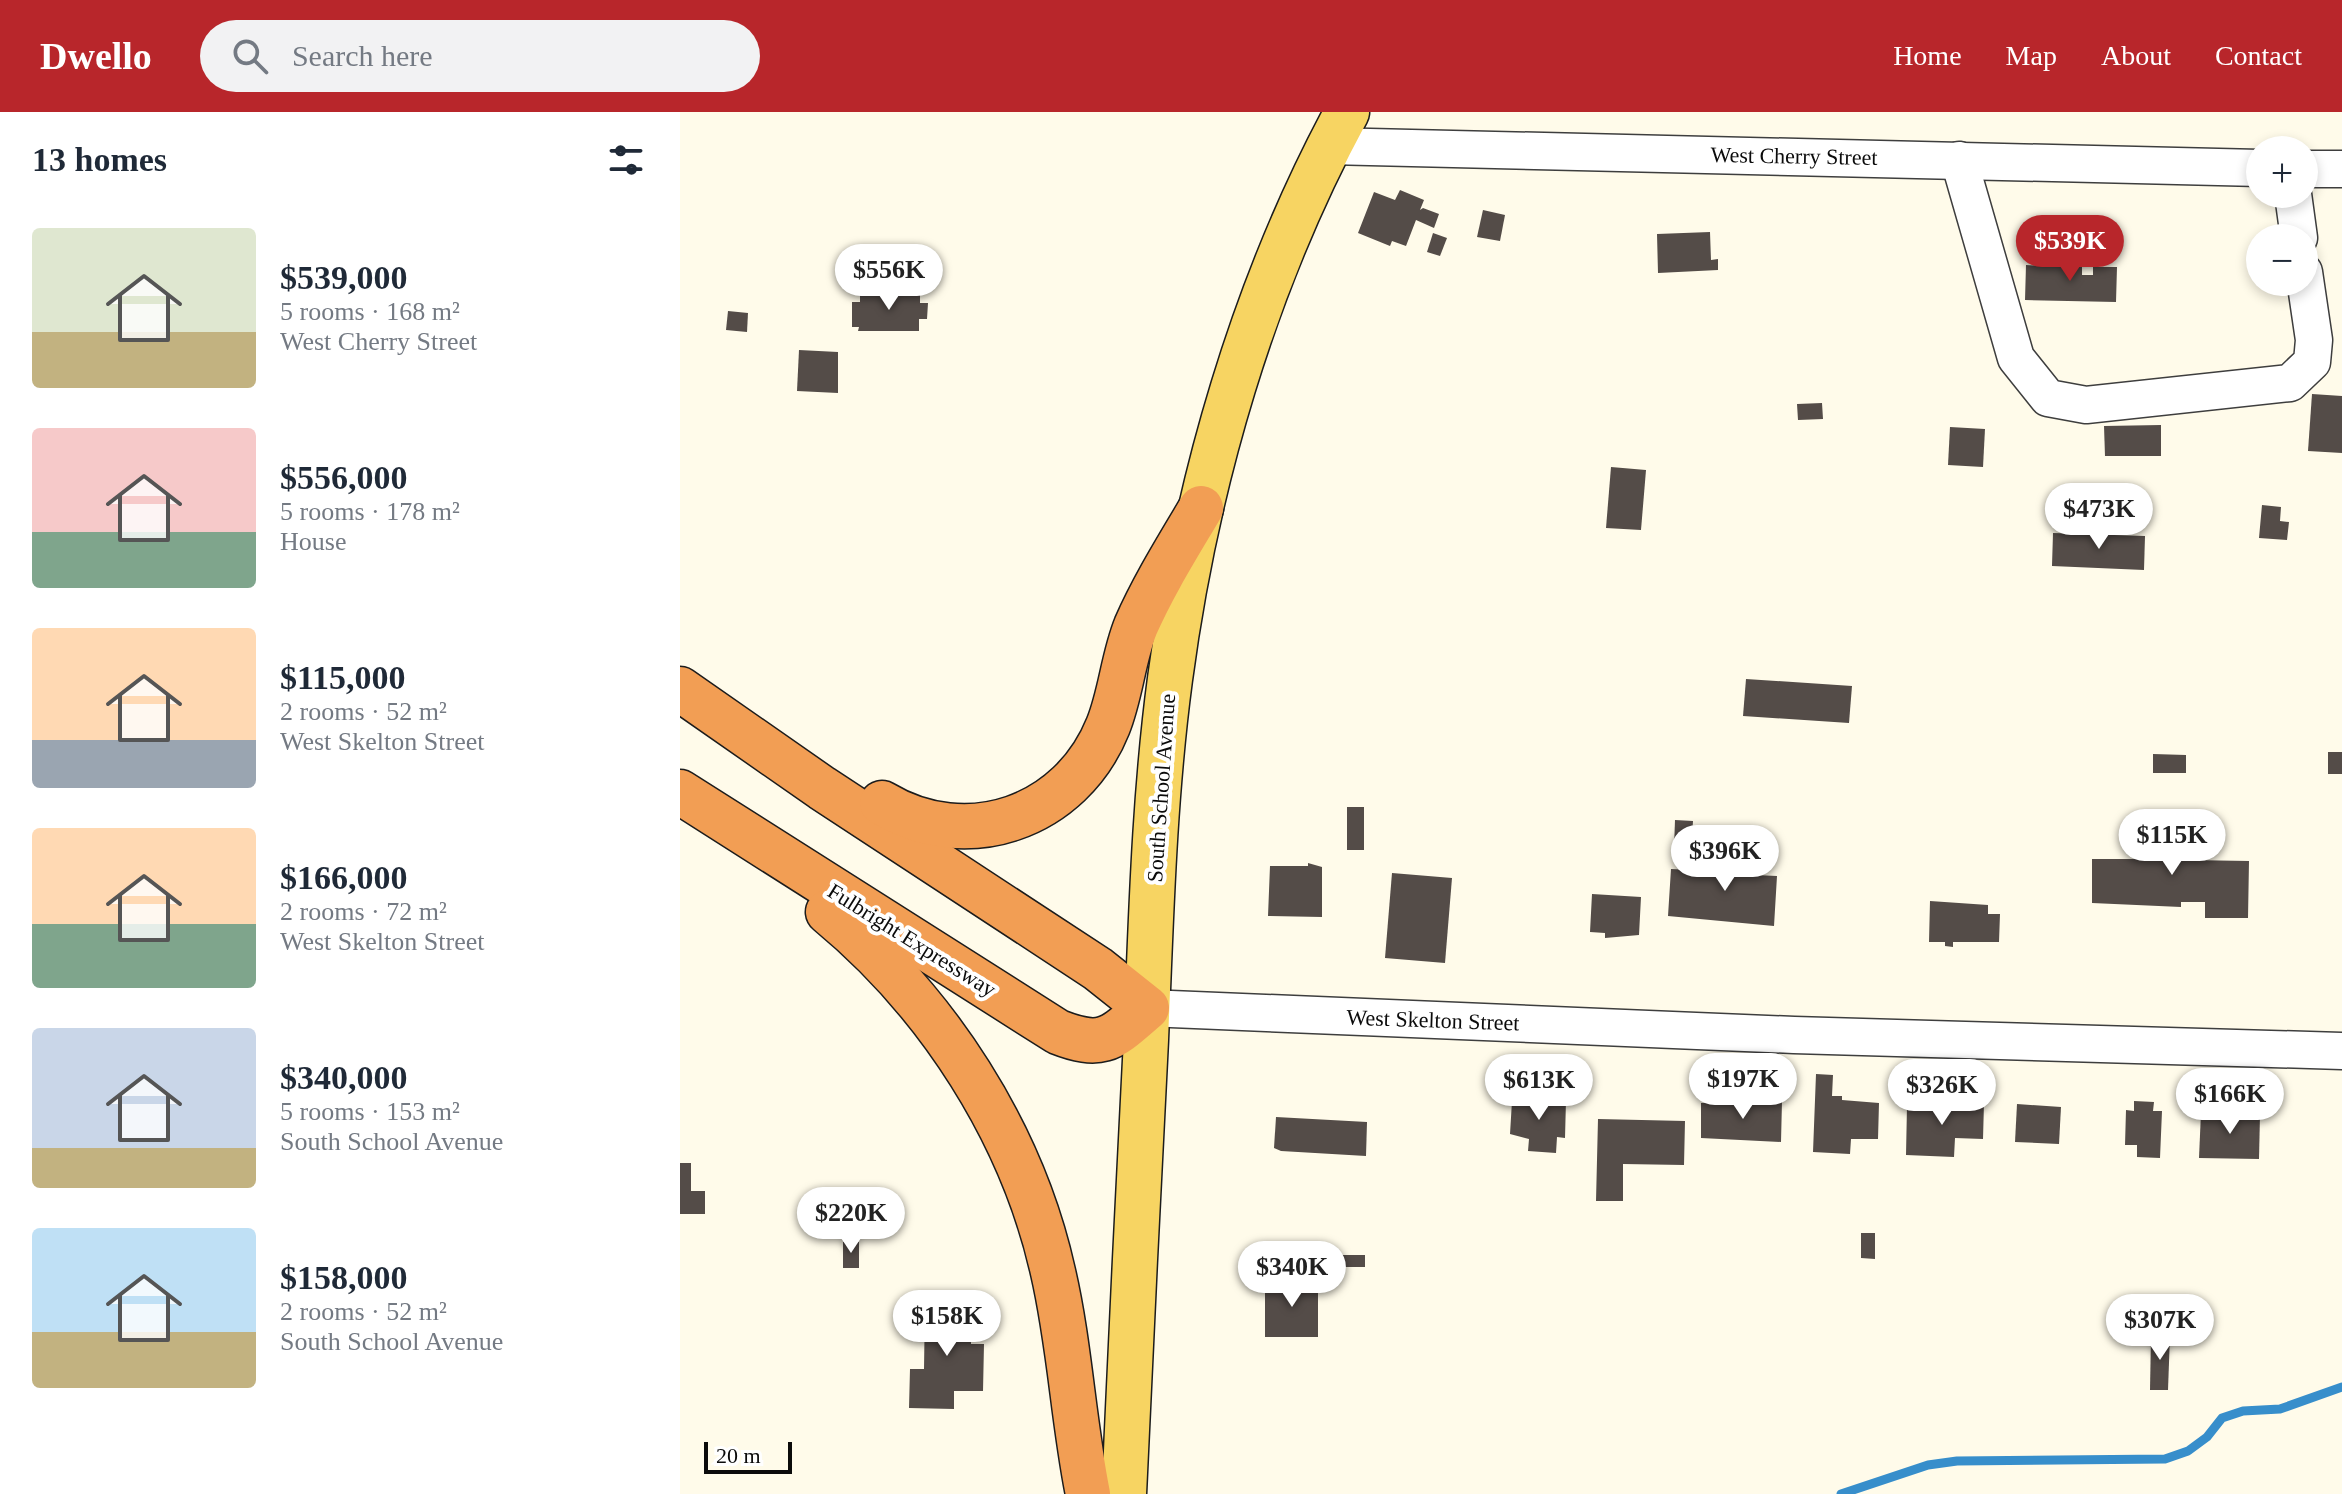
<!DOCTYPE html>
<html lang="en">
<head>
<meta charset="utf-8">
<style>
	body { margin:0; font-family:Georgia,serif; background:#f2f2f3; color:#1f2937; height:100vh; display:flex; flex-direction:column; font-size:30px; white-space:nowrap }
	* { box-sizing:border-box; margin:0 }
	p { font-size:26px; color:#747a83 }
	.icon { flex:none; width:44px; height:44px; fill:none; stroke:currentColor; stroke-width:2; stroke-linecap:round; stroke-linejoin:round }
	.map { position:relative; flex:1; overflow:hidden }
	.details { display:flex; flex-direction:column; background:#fff; width:680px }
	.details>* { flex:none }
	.fabs { position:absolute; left:1566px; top:24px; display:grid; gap:16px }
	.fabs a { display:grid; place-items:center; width:72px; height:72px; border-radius:50%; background:#fff; box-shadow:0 4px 12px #0003; font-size:40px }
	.scale { position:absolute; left:24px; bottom:20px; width:88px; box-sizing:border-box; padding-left:8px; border:4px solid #0b0b0b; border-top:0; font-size:22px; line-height:28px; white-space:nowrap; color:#0b0b0b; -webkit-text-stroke:6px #fff; paint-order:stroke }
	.price { position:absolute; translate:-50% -68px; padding:0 18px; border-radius:28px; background:#fff; color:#222; font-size:26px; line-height:52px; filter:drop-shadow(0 2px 4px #0008) }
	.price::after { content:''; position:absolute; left:50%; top:48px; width:24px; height:18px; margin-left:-12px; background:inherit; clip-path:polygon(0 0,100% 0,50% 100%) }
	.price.selected { background:#b8262b; color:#fff }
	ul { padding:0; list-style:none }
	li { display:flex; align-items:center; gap:24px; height:200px; padding:0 32px }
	li span { display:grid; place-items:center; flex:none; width:224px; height:160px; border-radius:8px; color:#555 }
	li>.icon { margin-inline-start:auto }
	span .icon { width:96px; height:96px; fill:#fffc; stroke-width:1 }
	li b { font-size:34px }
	h2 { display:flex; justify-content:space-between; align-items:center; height:96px; padding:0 32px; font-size:34px }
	header { display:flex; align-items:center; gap:48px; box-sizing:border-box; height:112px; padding:0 40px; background:#b8262b; color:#fff }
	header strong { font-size:38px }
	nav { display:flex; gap:44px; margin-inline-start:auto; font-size:28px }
	.search { width:560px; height:72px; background:#f2f2f3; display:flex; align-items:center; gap:20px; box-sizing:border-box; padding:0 28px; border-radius:44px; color:#747a83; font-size:30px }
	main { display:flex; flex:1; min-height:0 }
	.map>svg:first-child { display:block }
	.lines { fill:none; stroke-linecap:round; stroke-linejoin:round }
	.stream { stroke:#378ecb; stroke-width:9 }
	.building { fill:#544c48 }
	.minor-casing { stroke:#3e3e3e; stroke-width:39 }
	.major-casing { stroke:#1c1c1c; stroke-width:47 }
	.highway-casing { stroke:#1c1c1c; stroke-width:47 }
	.minor { stroke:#fff; stroke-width:36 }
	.major { stroke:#f7d462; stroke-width:44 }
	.highway { stroke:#f29e54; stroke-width:44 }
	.labels { text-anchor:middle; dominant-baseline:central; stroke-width:8; stroke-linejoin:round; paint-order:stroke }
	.street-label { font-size:22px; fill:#0b0b0b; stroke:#fff }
</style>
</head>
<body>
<header>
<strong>Dwello</strong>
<div class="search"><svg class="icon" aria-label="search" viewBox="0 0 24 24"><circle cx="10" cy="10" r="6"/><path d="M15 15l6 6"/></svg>Search here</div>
<nav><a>Home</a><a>Map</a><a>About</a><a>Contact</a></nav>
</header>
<main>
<section class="details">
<h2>13 homes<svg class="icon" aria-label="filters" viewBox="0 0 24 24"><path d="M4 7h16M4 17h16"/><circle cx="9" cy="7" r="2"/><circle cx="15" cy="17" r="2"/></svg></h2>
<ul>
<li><span style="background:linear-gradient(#dfe7d0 65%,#c2b280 0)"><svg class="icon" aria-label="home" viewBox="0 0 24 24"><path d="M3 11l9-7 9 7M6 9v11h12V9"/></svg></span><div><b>$539,000</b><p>5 rooms · 168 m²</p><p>West Cherry Street</p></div></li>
<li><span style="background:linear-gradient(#f6c9c9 65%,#7fa58c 0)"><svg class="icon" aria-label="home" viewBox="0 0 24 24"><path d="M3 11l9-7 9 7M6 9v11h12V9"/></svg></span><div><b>$556,000</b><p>5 rooms · 178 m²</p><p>House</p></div></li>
<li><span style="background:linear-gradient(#ffd9b3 70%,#9aa5b1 0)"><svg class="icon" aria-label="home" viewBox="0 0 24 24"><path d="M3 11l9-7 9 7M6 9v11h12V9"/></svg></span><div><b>$115,000</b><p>2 rooms · 52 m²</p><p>West Skelton Street</p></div></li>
<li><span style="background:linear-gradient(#ffd9b3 60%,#7fa58c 0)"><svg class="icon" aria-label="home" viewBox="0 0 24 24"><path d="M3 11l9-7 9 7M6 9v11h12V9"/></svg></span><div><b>$166,000</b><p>2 rooms · 72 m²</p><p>West Skelton Street</p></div></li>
<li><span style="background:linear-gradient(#c9d6e8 75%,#c2b280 0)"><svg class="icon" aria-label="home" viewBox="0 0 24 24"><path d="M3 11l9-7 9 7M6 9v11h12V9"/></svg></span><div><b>$340,000</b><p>5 rooms · 153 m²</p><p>South School Avenue</p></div></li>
<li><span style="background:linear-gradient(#bfe0f5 65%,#c2b280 0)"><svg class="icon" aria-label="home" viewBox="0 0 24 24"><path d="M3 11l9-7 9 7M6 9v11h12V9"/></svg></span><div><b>$158,000</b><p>2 rooms · 52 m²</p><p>South School Avenue</p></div></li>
</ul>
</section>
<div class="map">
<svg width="1662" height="1382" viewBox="0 0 1662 1382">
	<rect width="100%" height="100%" fill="#fffbea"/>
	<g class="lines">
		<polyline class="stream" points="1161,1382 1248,1353 1277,1349 1485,1347 1508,1339 1527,1325 1542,1306 1563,1299 1600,1297 1662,1275"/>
	</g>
	<g class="building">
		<polygon points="720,78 744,88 740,98 743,96 759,102 754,116 736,108 726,134 712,129 710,134 678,121 694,80 715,88"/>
		<polygon points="803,98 825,103 820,129 797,125"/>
		<polygon points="1030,120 1031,148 1038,147 1038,158 978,161 977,122"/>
		<polygon points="753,121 767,126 760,144 747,140"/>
		<polygon points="1364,147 1387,147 1387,154 1402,154 1402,163 1413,163 1413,155 1437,155 1436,190 1345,188 1346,153 1364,154"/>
		<polygon points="180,180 240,181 240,191 248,191 247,207 239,207 239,219 178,219 179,215 172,215 172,190 180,190"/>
		<polygon points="48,199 68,201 67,220 46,218"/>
		<polygon points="119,238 158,240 158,281 117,279"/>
		<polygon points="1632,282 1662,284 1662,341 1628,339"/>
		<polygon points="1142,291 1143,307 1118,308 1117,292"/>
		<polygon points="1481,313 1481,344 1425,344 1424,314"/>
		<polygon points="1270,315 1305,317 1303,355 1268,353"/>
		<polygon points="931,355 966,358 961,418 926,416"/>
		<polygon points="1582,393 1601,395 1600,409 1609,410 1607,428 1579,426"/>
		<polygon points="1373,421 1465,424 1464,458 1372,454"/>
		<polygon points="1066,567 1172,574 1169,611 1063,604"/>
		<rect x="1648" y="640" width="14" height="22"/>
		<polygon points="1473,642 1506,643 1506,661 1473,661"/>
		<rect x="667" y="695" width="17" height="43"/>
		<polygon points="995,708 1013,709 1011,737 994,736"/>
		<polygon points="1460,713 1508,713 1508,748 1569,749 1568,806 1525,806 1525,790 1501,790 1501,795 1412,791 1412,747 1459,747"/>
		<polygon points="1053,736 1077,737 1075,763 1097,764 1094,814 988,804 991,757 1052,760"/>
		<polygon points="628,751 642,755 642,805 588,804 590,754 628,754"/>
		<polygon points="712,761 772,766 765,851 705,846"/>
		<polygon points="912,782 961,785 959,823 925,826 925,821 910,820"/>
		<polygon points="1250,789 1308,793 1308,802 1320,802 1319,830 1273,830 1273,835 1265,834 1265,830 1249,830"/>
		<polygon points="1136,962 1153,963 1152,984 1162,984 1162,988 1199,991 1198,1027 1171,1027 1170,1042 1133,1040"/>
		<polygon points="861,982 869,982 869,987 886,988 885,1026 877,1025 876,1041 848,1039 849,1027 830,1022 832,989 861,986"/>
		<polygon points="1052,987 1102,989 1101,1030 1021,1026 1021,991 1051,991"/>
		<polygon points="1248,989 1304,991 1303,1027 1275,1026 1274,1045 1226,1043 1227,994 1247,995"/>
		<polygon points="1454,989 1474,990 1473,999 1482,999 1480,1046 1457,1045 1457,1033 1445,1033 1446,998 1454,999"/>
		<polygon points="1337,992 1381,995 1379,1032 1335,1030"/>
		<polygon points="1521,1000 1580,1003 1579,1047 1519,1046"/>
		<polygon points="596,1005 687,1010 686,1044 601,1039 594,1036"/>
		<polygon points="918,1007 1005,1009 1004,1053 943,1052 943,1089 916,1089"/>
		<polygon points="0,1051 11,1051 11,1079 25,1079 25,1102 0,1102"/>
		<polygon points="1181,1121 1195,1121 1195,1147 1181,1146"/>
		<rect x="163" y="1130" width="16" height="26"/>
		<rect x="654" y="1143" width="31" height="12"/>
		<polygon points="597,1166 638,1167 638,1225 585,1225 585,1176 597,1176"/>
		<polygon points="245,1190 291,1190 291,1232 304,1232 303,1279 274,1279 274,1297 229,1296 230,1257 244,1257"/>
		<polygon points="1471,1223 1490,1223 1488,1278 1470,1278"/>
	</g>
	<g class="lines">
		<defs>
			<g id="minor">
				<polyline points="648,34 1580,56"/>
				<polyline points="1279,48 1336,246 1368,286 1406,293 1610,271 1632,250 1634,228 1624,160"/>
				<polyline points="1624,57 1662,57"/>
				<polyline points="1613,82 1619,126"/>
				<polyline points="467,896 1114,923 1662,939"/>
			</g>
			<path id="major" d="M 444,1382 C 451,1231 458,1079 466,928 C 471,808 474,686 490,567 C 516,372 573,174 667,0"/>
			<g id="highway">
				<path d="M 0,577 L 142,676 L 418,857 L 467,896 C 432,926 424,938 378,920 L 0,680"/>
				<path d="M 202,691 C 287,742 391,706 428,614 C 441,582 443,546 456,514 C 474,473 498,435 521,396"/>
				<path d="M 148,800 C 258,891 342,1021 373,1160 C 390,1233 393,1308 408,1382"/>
			</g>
		</defs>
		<use href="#minor" class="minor-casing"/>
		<use href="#major" class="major-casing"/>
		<use href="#highway" class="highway-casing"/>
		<use href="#minor" class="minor"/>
		<use href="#major" class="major"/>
		<use href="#highway" class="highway"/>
	</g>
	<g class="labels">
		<g class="street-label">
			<text transform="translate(1114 44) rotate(1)">West Cherry Street</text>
			<text transform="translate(481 676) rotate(-86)">South School Avenue</text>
			<text transform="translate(232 828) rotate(32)">Fulbright Expressway</text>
			<text transform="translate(753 908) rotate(2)">West Skelton Street</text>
		</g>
	</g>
</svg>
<div class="fabs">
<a>+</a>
<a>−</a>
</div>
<div class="scale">20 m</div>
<b class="price selected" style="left:1390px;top:171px">$539K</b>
<b class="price" style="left:209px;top:200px">$556K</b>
<b class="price" style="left:1419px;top:439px">$473K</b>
<b class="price" style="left:1492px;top:765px">$115K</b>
<b class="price" style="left:1045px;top:781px">$396K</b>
<b class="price" style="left:1063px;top:1009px">$197K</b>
<b class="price" style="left:859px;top:1010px">$613K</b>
<b class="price" style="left:1262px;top:1015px">$326K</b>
<b class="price" style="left:1550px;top:1024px">$166K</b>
<b class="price" style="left:171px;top:1143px">$220K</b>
<b class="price" style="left:612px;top:1197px">$340K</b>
<b class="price" style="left:267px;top:1246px">$158K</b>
<b class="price" style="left:1480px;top:1250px">$307K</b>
</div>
</main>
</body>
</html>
